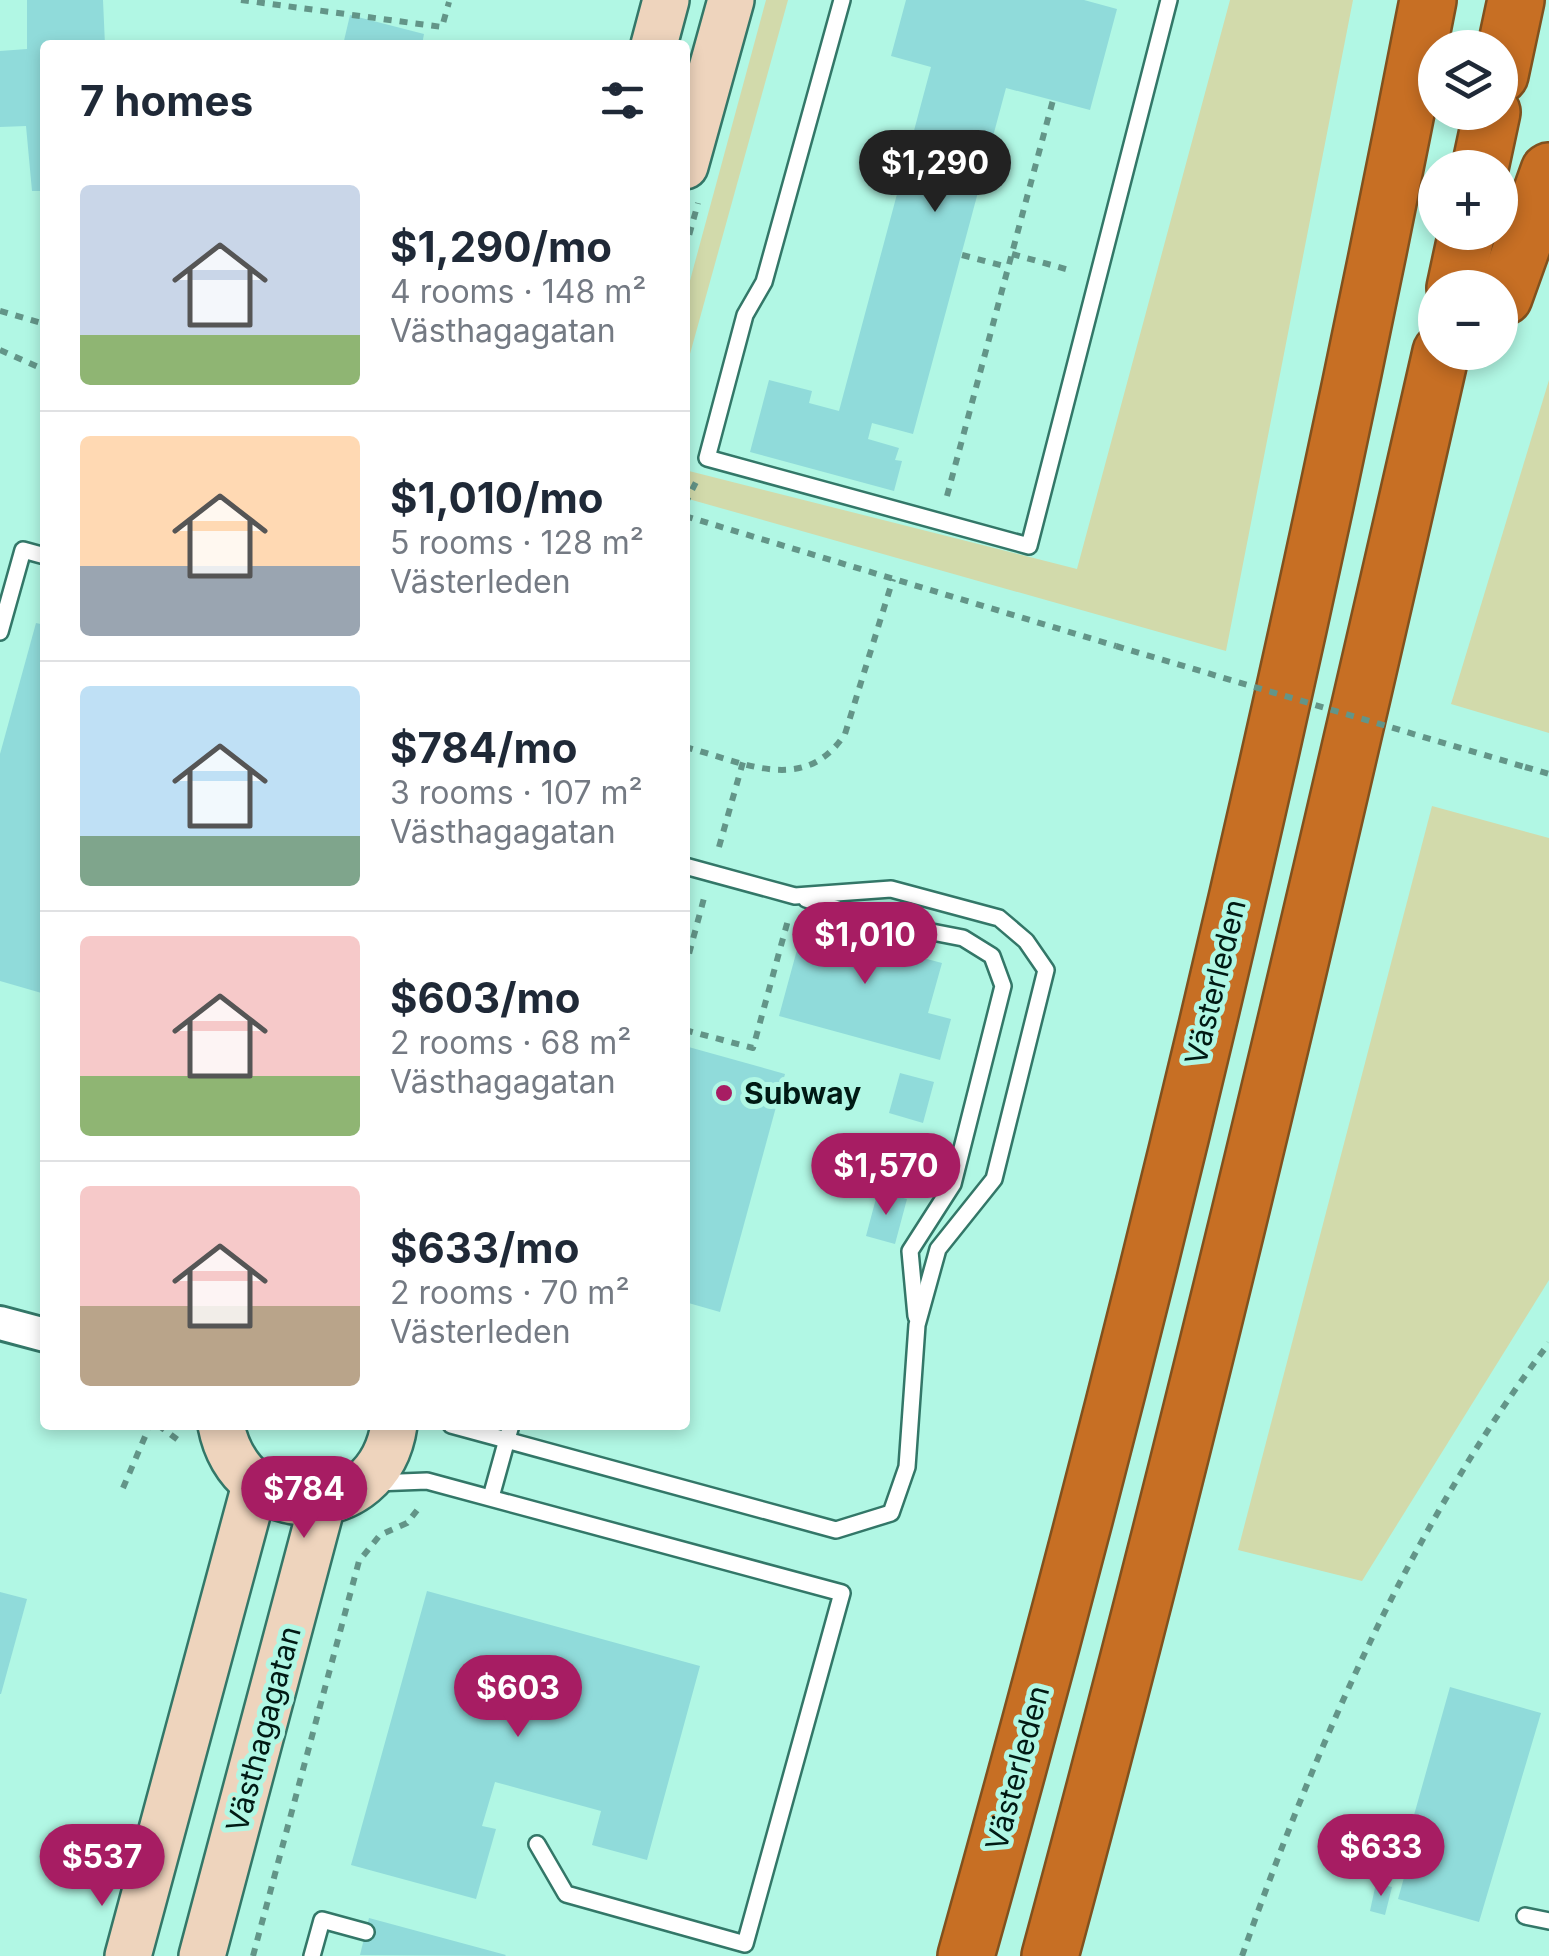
<!DOCTYPE html>
<html lang="en">
<head>
<meta charset="utf-8">
<style>
	body { margin:0; font-family:Inter,sans-serif; background:#f6f6f7; color:#1f2937; height:100vh; display:flex; flex-direction:column; font-size:38px; white-space:nowrap }
	* { box-sizing:border-box; margin:0 }
	p { font-size:32px; color:#747a83 }
	.icon { flex:none; width:55px; height:55px; fill:none; stroke:currentColor; stroke-width:2; stroke-linecap:round; stroke-linejoin:round }
	.map { position:relative; flex:1; overflow:hidden }
	.panel { position:absolute; left:40px; top:40px; width:650px; height:1390px; display:flex; flex-direction:column; background:#fff; border-radius:10px; box-shadow:0 5px 15px #0003 }
	.panel>* { flex:none }
	.controls { position:absolute; left:1418px; top:30px; display:grid; gap:20px }
	.controls a { display:grid; place-items:center; width:100px; height:100px; border-radius:50%; background:#fff; box-shadow:0 5px 15px #0003; font-size:50px }
	.price { position:absolute; translate:-50% -85px; padding:0 22px; border-radius:35px; background:#a71d63; color:#fff; font-size:32px; line-height:65px; filter:drop-shadow(0 2px 5px #0008) }
	.price::after { content:''; position:absolute; left:50%; top:60px; width:30px; height:22px; margin-left:-15px; background:inherit; clip-path:polygon(0 0,100% 0,50% 100%) }
	.price.active { background:#222; color:#fff }
	ul { padding:0; list-style:none }
	li { display:flex; align-items:center; gap:30px; height:250px; padding:0 40px }
	li+li { border-top:2px solid #e0e1e3 }
	li span { display:grid; place-items:center; flex:none; width:280px; height:200px; border-radius:10px; color:#555 }
	li>.icon { margin-inline-start:auto }
	span .icon { width:120px; height:120px; fill:#fffc; stroke-width:1 }
	li b { font-size:42px }
	h2 { display:flex; justify-content:space-between; align-items:center; height:120px; padding:0 40px; font-size:42px }
	.map>svg:first-child { display:block }
	.green { fill:#d2daab }
	.building { fill:#90dbda }
	.lines { fill:none; stroke-linecap:round; stroke-linejoin:round }
	.lane-casing { stroke:#337768; stroke-width:20 }
	.street-casing { stroke:#337768; stroke-width:38 }
	.secondary-casing { stroke:#337768; stroke-width:50 }
	.highway-casing { stroke:#81511e; stroke-width:60 }
	.path { stroke:#639588; stroke-width:6; stroke-dasharray:8 8; stroke-linecap:butt }
	.lane { stroke:#fff; stroke-width:15 }
	.street { stroke:#fff; stroke-width:32 }
	.secondary { stroke:#eed4bd; stroke-width:45 }
	.highway { stroke:#c76f24; stroke-width:55 }
	.path-bridge { stroke:#639588; stroke-width:6; stroke-dasharray:8 8; stroke-linecap:butt }
	.poi-dot { fill:#a71d63; stroke:#b1f7e4; stroke-width:4 }
	.labels { text-anchor:middle; dominant-baseline:central; stroke-width:10; stroke-linejoin:round; paint-order:stroke }
	.street-label { font-size:30px; fill:#001a14; stroke:#b1f7e4 }
	.poi-label { font-size:30px; font-weight:bold; fill:#001a14; stroke:#b1f7e4; text-anchor:start }
</style>
</head>
<body>
<div class="map">
<svg width="1549" height="1956" viewBox="0 0 1549 1956">
	<rect width="100%" height="100%" fill="#b1f7e4"/>
	<g class="green">
		<polygon points="766,0 788,0 685,372 685,299"/>
		<polygon points="1230,0 1353,0 1226,651 685,498 685,470 1077,569"/>
		<polygon points="1549,380 1549,733 1451,704"/>
		<polygon points="1432,806 1549,838 1549,1280 1362,1581 1238,1550"/>
	</g>
	<g class="building">
		<polygon points="27,0 103,0 105,45 45,45 45,191 32,191 26,126 0,127 0,51 27,49"/>
		<polygon points="906,0 1084,0 1117,9 1090,110 1006,88 913,434 872,423 868,439 899,448 895,460 902,461 894,491 750,452 769,380 812,391 809,403 839,411 931,67 891,56"/>
		<polygon points="350,15 424,34 422,45 343,45"/>
		<polygon points="36,623 45,625 45,994 0,981 0,754"/>
		<polygon points="807,913 926,946 923,958 942,963 928,1013 951,1019 940,1060 779,1016"/>
		<polygon points="685,1046 785,1074 720,1312 685,1302"/>
		<polygon points="900,1073 934,1082 923,1123 889,1113"/>
		<polygon points="878,1191 907,1199 895,1244 866,1236"/>
		<polygon points="427,1591 700,1666 647,1860 592,1845 601,1811 495,1782 482,1826 496,1829 476,1899 351,1865"/>
		<polygon points="0,1592 27,1599 1,1694 0,1694"/>
		<polygon points="1450,1687 1541,1713 1479,1922 1398,1899 1405,1874 1398,1872"/>
		<polygon points="1376,1883 1392,1887 1385,1915 1370,1911"/>
		<polygon points="369,1918 506,1955 505,1956 360,1955"/>
	</g>
	<g class="lines">
		<defs>
			<g id="lane">
				<polyline points="842,0 764,282 745,315 707,458 1029,546 1169,0"/>
				<polyline points="0,632 23,550 45,556"/>
				<polyline points="806,899 875,921 963,938 992,956 1003,986 953,1184 910,1251 916,1316"/>
				<polyline points="451,1425 836,1530 891,1513 907,1467 917,1325 938,1249 994,1179 1046,970 1026,941 999,918 891,889 795,896 685,866"/>
				<polyline points="375,1483 427,1481 842,1593 745,1944 566,1894 537,1844"/>
				<polyline points="491,1497 511,1425"/>
				<polyline points="1525,1916 1549,1921"/>
				<polyline points="312,1956 322,1920 366,1932"/>
			</g>
			<polyline id="street" points="0,1323 45,1335"/>
			<g id="secondary">
				<polyline points="654,45 666,0"/>
				<polyline points="685,166 731,0"/>
				<path d="M 221,1425 C 241,1528 379,1528 394,1425"/>
				<polyline points="128,1956 255,1485"/>
				<polyline points="202,1956 323,1501"/>
			</g>
			<g id="highway">
				<polyline points="1500,75 1516,0"/>
				<polyline points="1480,168 1492,112"/>
				<polyline points="1455,288 1467,232"/>
				<polyline points="1500,299 1504,297 1549,171"/>
				<path d="M 966,1956 C 1147,1312 1301,657 1428,0"/>
				<path d="M 1050,1956 C 1194,1425 1319,889 1441,352"/>
			</g>
		</defs>
		<use href="#lane" class="lane-casing"/>
		<use href="#street" class="street-casing"/>
		<use href="#secondary" class="secondary-casing"/>
		<use href="#highway" class="highway-casing"/>
		<g class="path">
			<polyline points="241,0 442,27 449,2"/>
			<polyline points="685,250 698,203"/>
			<polyline points="1012,254 1073,271"/>
			<polyline points="962,255 1008,267"/>
			<polyline points="0,311 45,324"/>
			<polyline points="0,350 45,370"/>
			<polyline points="947,496 1053,100"/>
			<polyline points="685,504 696,482"/>
			<polyline points="685,516 1116,646"/>
			<path d="M 685,747 C 744,762 804,796 845,734 L 893,579"/>
			<polyline points="1525,767 1549,774"/>
			<polyline points="719,847 743,762"/>
			<polyline points="685,969 704,898"/>
			<polyline points="685,1030 753,1048 788,920"/>
			<polyline points="158,1425 182,1443"/>
			<polyline points="123,1488 150,1425"/>
			<polyline points="253,1956 359,1561 380,1535 407,1523 419,1508"/>
			<path d="M 1242,1956 C 1318,1741 1411,1526 1549,1343"/>
		</g>
		<use href="#lane" class="lane"/>
		<use href="#street" class="street"/>
		<use href="#secondary" class="secondary"/>
		<use href="#highway" class="highway"/>
		<polyline class="path-bridge" points="1116,646 1525,767"/>
	</g>
	<circle class="poi-dot" cx="724" cy="1093" r="10"/>
	<g class="labels">
		<g class="street-label">
			<text transform="translate(1215 982) rotate(-76)">Västerleden</text>
			<text transform="translate(263 1729) rotate(-75)">Västhagagatan</text>
			<text transform="translate(1017 1768) rotate(-75)">Västerleden</text>
		</g>
		<g class="poi-label">
			<text x="744" y="1093">Subway</text>
		</g>
	</g>
</svg>
<div class="controls">
<a><svg class="icon" aria-label="layers" viewBox="0 0 24 24"><path d="M12 4l9 5-9 5-9-5zM3 14l9 5 9-5"/></svg></a>
<a>+</a>
<a>−</a>
</div>
<b class="price active" style="left:935px;top:215px">$1,290</b>
<b class="price" style="left:865px;top:987px">$1,010</b>
<b class="price" style="left:886px;top:1218px">$1,570</b>
<b class="price" style="left:304px;top:1541px">$784</b>
<b class="price" style="left:518px;top:1740px">$603</b>
<b class="price" style="left:1381px;top:1899px">$633</b>
<b class="price" style="left:102px;top:1909px">$537</b>
<section class="panel">
<h2>7 homes<svg class="icon" aria-label="filters" viewBox="0 0 24 24"><path d="M4 7h16M4 17h16"/><circle cx="9" cy="7" r="2"/><circle cx="15" cy="17" r="2"/></svg></h2>
<ul>
<li><span style="background:linear-gradient(#c9d6e8 75%,#8fb573 0)"><svg class="icon" aria-label="home" viewBox="0 0 24 24"><path d="M3 11l9-7 9 7M6 9v11h12V9"/></svg></span><div><b>$1,290/mo</b><p>4 rooms · 148 m²</p><p>Västhagagatan</p></div></li>
<li><span style="background:linear-gradient(#ffd9b3 65%,#9aa5b1 0)"><svg class="icon" aria-label="home" viewBox="0 0 24 24"><path d="M3 11l9-7 9 7M6 9v11h12V9"/></svg></span><div><b>$1,010/mo</b><p>5 rooms · 128 m²</p><p>Västerleden</p></div></li>
<li><span style="background:linear-gradient(#bfe0f5 75%,#7fa58c 0)"><svg class="icon" aria-label="home" viewBox="0 0 24 24"><path d="M3 11l9-7 9 7M6 9v11h12V9"/></svg></span><div><b>$784/mo</b><p>3 rooms · 107 m²</p><p>Västhagagatan</p></div></li>
<li><span style="background:linear-gradient(#f6c9c9 70%,#8fb573 0)"><svg class="icon" aria-label="home" viewBox="0 0 24 24"><path d="M3 11l9-7 9 7M6 9v11h12V9"/></svg></span><div><b>$603/mo</b><p>2 rooms · 68 m²</p><p>Västhagagatan</p></div></li>
<li><span style="background:linear-gradient(#f6c9c9 60%,#b9a48a 0)"><svg class="icon" aria-label="home" viewBox="0 0 24 24"><path d="M3 11l9-7 9 7M6 9v11h12V9"/></svg></span><div><b>$633/mo</b><p>2 rooms · 70 m²</p><p>Västerleden</p></div></li>
</ul>
</section>
</div>
</body>
</html>
